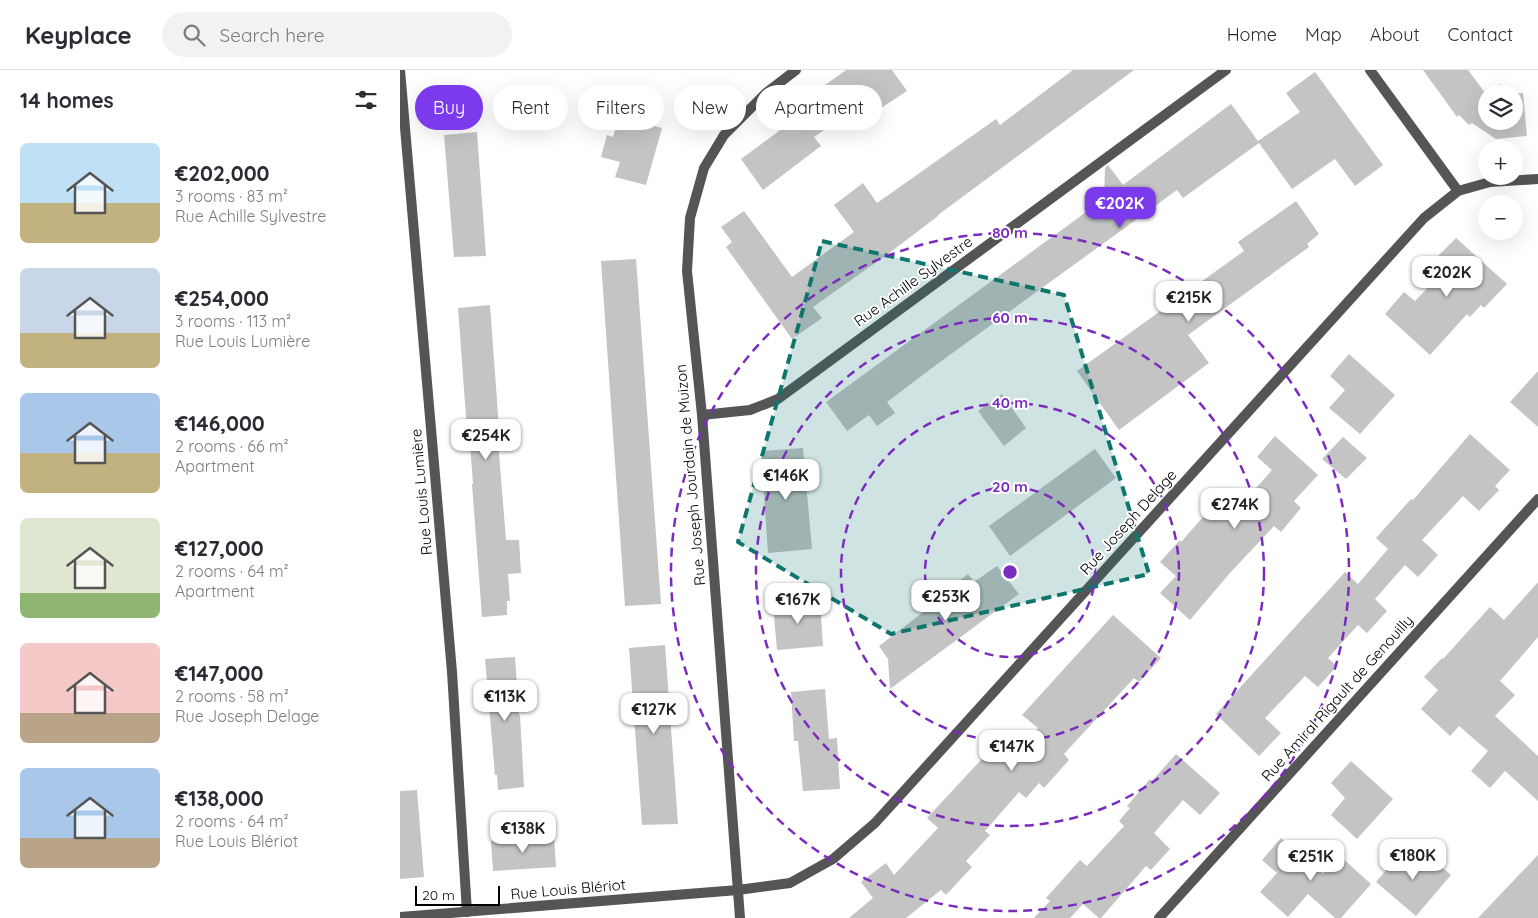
<!DOCTYPE html>
<html lang="en">
<head>
<meta charset="utf-8">
<style>
	body { margin:0; font-family:Quicksand,sans-serif; background:#f2f2f3; color:#2b2b33; height:100vh; display:flex; flex-direction:column; font-size:19px; white-space:nowrap }
	* { box-sizing:border-box; margin:0 }
	p { font-size:16px; color:#7c7c81 }
	.icon { flex:none; width:28px; height:28px; fill:none; stroke:currentColor; stroke-width:2; stroke-linecap:round; stroke-linejoin:round }
	.map { position:relative; flex:1; overflow:hidden }
	.panel { display:flex; flex-direction:column; background:#fff; width:400px }
	.panel>* { flex:none }
	.banner { position:absolute; left:15px; top:15px; width:475px; height:45px; display:flex; gap:10px }
	.controls { position:absolute; left:1078px; top:15px; display:grid; gap:10px }
	.controls a { display:grid; place-items:center; width:45px; height:45px; border-radius:50%; background:#fff; box-shadow:0 5px 20px #0002; font-size:25px }
	.scale { position:absolute; left:15px; bottom:12px; width:85px; box-sizing:border-box; padding-left:5px; border:2px solid #000; border-top:0; font-size:14px; line-height:18px; white-space:nowrap; color:#000; -webkit-text-stroke:4px #fff; paint-order:stroke }
	.price { position:absolute; translate:-50% -42px; padding:0 11px; border-radius:10px; background:#fff; color:#222; font-size:16px; line-height:32px; filter:drop-shadow(0 1px 2px #0008) }
	.price::after { content:''; position:absolute; left:50%; top:30px; width:15px; height:11px; margin-left:-8px; background:inherit; clip-path:polygon(0 0,100% 0,50% 100%) }
	.price.active { background:#7c3aed; color:#fff }
	ul { padding:0; list-style:none }
	li { display:flex; align-items:center; gap:15px; height:125px; padding:0 20px }
	li span { display:grid; place-items:center; flex:none; width:140px; height:100px; border-radius:8px; color:#555 }
	li>.icon { margin-inline-start:auto }
	span .icon { width:60px; height:60px; fill:#fffc; stroke-width:1 }
	li b { font-size:21px }
	h2 { display:flex; justify-content:space-between; align-items:center; height:60px; padding:0 20px; font-size:21px }
	.tag { padding:0 18px; border-radius:22px; background:#fff; box-shadow:0 5px 20px #0002; font-size:18px; line-height:45px }
	.tag.active { background:#7c3aed; color:#fff }
	header { display:flex; align-items:center; gap:30px; box-sizing:border-box; height:70px; padding:0 25px; background:#fff; border-bottom:1px solid #e1e1e2 }
	header strong { font-size:24px }
	nav { display:flex; gap:28px; margin-inline-start:auto; font-size:18px }
	.search { width:350px; height:45px; background:#f2f2f3; display:flex; align-items:center; gap:12px; box-sizing:border-box; padding:0 18px; border-radius:28px; color:#7c7c81; font-size:19px }
	main { display:flex; flex:1; min-height:0 }
	.map>svg:first-child { display:block }
	.building { fill:#c4c4c4 }
	.lines { fill:none; stroke-linecap:round; stroke-linejoin:round }
	.minor { stroke:#555; stroke-width:10 }
	.marked { fill:#0f766e; fill-opacity:0.2; stroke:#0f766e; stroke-width:4; stroke-dasharray:10 6; stroke-linejoin:round }
	.ring { fill:none; stroke:#7b2cbf; stroke-width:2.5; stroke-dasharray:9 6 }
	.labels { text-anchor:middle; dominant-baseline:central; stroke-width:4; stroke-linejoin:round; paint-order:stroke }
	.street-label { font-size:15px; fill:#000; stroke:#fff }
	.centre { fill:#7b2cbf; stroke:#fff; stroke-width:2.5 }
	.ring-label { font-size:15px; text-anchor:middle; font-weight:bold; fill:#7b2cbf; stroke:#fff; stroke-width:4; stroke-linejoin:round; paint-order:stroke }
</style>
</head>
<body>
<header>
<strong>Keyplace</strong>
<div class="search"><svg class="icon" aria-label="search" viewBox="0 0 24 24"><circle cx="10" cy="10" r="6"/><path d="M15 15l6 6"/></svg>Search here</div>
<nav><a>Home</a><a>Map</a><a>About</a><a>Contact</a></nav>
</header>
<main>
<section class="panel">
<h2>14 homes<svg class="icon" aria-label="filters" viewBox="0 0 24 24"><path d="M4 7h16M4 17h16"/><circle cx="9" cy="7" r="2"/><circle cx="15" cy="17" r="2"/></svg></h2>
<ul>
<li><span style="background:linear-gradient(#bfe0f5 60%,#c2b280 0)"><svg class="icon" aria-label="home" viewBox="0 0 24 24"><path d="M3 11l9-7 9 7M6 9v11h12V9"/></svg></span><div><b>€202,000</b><p>3 rooms · 83 m²</p><p>Rue Achille Sylvestre</p></div></li>
<li><span style="background:linear-gradient(#c9d6e8 65%,#c2b280 0)"><svg class="icon" aria-label="home" viewBox="0 0 24 24"><path d="M3 11l9-7 9 7M6 9v11h12V9"/></svg></span><div><b>€254,000</b><p>3 rooms · 113 m²</p><p>Rue Louis Lumière</p></div></li>
<li><span style="background:linear-gradient(#a9c7e8 60%,#c2b280 0)"><svg class="icon" aria-label="home" viewBox="0 0 24 24"><path d="M3 11l9-7 9 7M6 9v11h12V9"/></svg></span><div><b>€146,000</b><p>2 rooms · 66 m²</p><p>Apartment</p></div></li>
<li><span style="background:linear-gradient(#dfe7d0 75%,#8fb573 0)"><svg class="icon" aria-label="home" viewBox="0 0 24 24"><path d="M3 11l9-7 9 7M6 9v11h12V9"/></svg></span><div><b>€127,000</b><p>2 rooms · 64 m²</p><p>Apartment</p></div></li>
<li><span style="background:linear-gradient(#f6c9c9 70%,#b9a48a 0)"><svg class="icon" aria-label="home" viewBox="0 0 24 24"><path d="M3 11l9-7 9 7M6 9v11h12V9"/></svg></span><div><b>€147,000</b><p>2 rooms · 58 m²</p><p>Rue Joseph Delage</p></div></li>
<li><span style="background:linear-gradient(#a9c7e8 70%,#b9a48a 0)"><svg class="icon" aria-label="home" viewBox="0 0 24 24"><path d="M3 11l9-7 9 7M6 9v11h12V9"/></svg></span><div><b>€138,000</b><p>2 rooms · 64 m²</p><p>Rue Louis Blériot</p></div></li>
</ul>
</section>
<div class="map">
<svg width="1138" height="848" viewBox="0 0 1138 848">
	<rect width="100%" height="100%" fill="#fff"/>
	<g class="building">
		<polygon points="446,0 492,0 507,21 481,38 472,26 414,67 421,76 363,120 341,89 410,38 404,30"/>
		<polygon points="673,0 734,0 538,145 538,146 492,181 413,237 422,248 392,269 326,177 332,172 321,157 344,141 392,207 454,162 434,135 463,113 477,133 596,49 600,55"/>
		<polygon points="1023,0 1068,0 1086,24 1086,51 1114,51 1114,24 1112,24 1123,23 1127,66 1096,69 1072,53 1069,55 1059,45 1057,47"/>
		<polygon points="915,2 983,95 955,116 935,89 892,119 859,73 783,128 777,120 540,292 487,332 495,343 477,356 469,345 447,361 426,332 704,129 705,98 708,95 723,115 831,34 858,71 900,42 886,23"/>
		<polygon points="1101,14 1109,24 1087,24"/>
		<polygon points="219,46 262,58 246,115 215,107 220,92 201,87 207,65 213,67"/>
		<polygon points="77,62 86,186 54,187 44,65"/>
		<polygon points="896,131 919,164 907,174 909,177 788,265 809,293 719,360 677,301 844,181 838,172"/>
		<polygon points="1056,168 1107,214 1084,238 1081,235 1070,247 1067,244 1030,285 985,244 1004,222 1015,231 1046,199 1035,189"/>
		<polygon points="236,189 261,534 225,536 201,191"/>
		<polygon points="90,235 99,358 97,359 106,470 119,470 121,503 108,504 110,531 107,531 107,545 82,547 72,414 73,414 69,360 67,360 58,238"/>
		<polygon points="949,284 995,325 960,364 929,338 945,320 930,306"/>
		<polygon points="1138,301 1138,357 1110,332"/>
		<polygon points="602,324 626,358 604,376 578,341"/>
		<polygon points="1070,364 1110,400 1095,416 1099,420 1079,441 1063,426 1022,470 1038,485 1018,507 1005,495 975,529 987,541 967,563 958,555 928,588 937,596 918,617 905,606 865,648 881,663 859,686 816,644 945,502 958,514 988,479 976,468 1011,429 1013,430"/>
		<polygon points="875,366 918,405 894,431 901,438 881,462 874,456 829,504 790,550 760,523 776,506 760,492 780,470 781,472 826,421 842,434 872,400 857,387"/>
		<polygon points="943,367 967,388 946,409 922,389"/>
		<polygon points="403,378 412,479 368,483 361,381"/>
		<polygon points="695,379 716,408 610,486 589,456"/>
		<polygon points="597,496 619,524 490,619 488,589 479,576 526,540 522,534 548,515 550,518 568,504 574,512"/>
		<polygon points="1138,512 1138,567 1100,611 1115,625 1095,646 1138,686 1138,731 1105,701 1090,718 1071,701 1088,681 1059,656 1050,666 1021,639 1038,620 1024,607 1042,588 1043,589 1090,537 1104,550"/>
		<polygon points="420,531 423,576 377,580 373,535"/>
		<polygon points="713,545 761,588 739,612 734,608 664,684 669,690 644,718 639,713 626,728 619,722 585,761 590,765 566,791 572,797 546,825 541,820 506,848 449,848 473,828 461,812 486,793 494,805 538,758 527,748 592,678 607,692 638,658 622,645"/>
		<polygon points="265,575 278,754 242,755 229,578"/>
		<polygon points="115,587 119,645 120,645 124,717 98,720 97,705 95,705 85,589"/>
		<polygon points="425,619 429,669 437,668 440,719 403,721 398,671 394,671 391,622"/>
		<polygon points="776,684 820,723 800,745 783,730 754,763 770,779 751,800 746,796 701,848 699,848 683,834 670,848 634,848 650,831 646,828 680,790 687,796 724,756 719,751 730,738 727,736 750,709 752,711"/>
		<polygon points="951,691 993,729 957,769 931,745 945,728 931,713"/>
		<polygon points="17,720 24,807 0,809 0,721"/>
		<polygon points="154,767 156,797 93,801 91,771"/>
		<polygon points="881,768 923,804 940,786 971,814 941,848 935,848 908,824 888,847 860,822 877,803 862,790"/>
		<polygon points="1003,780 1021,795 1029,786 1051,805 1016,846 976,812"/>
		<polygon points="1138,785 1138,848 1078,848"/>
	</g>
	<g class="lines">
		<g class="minor">
			<polyline points="0,0 52,602 67,842"/>
			<polyline points="970,0 1058,121"/>
			<polyline points="302,345 350,340 378,329 826,0"/>
			<polyline points="0,847 338,820 390,813 433,789 475,753 1024,148 1058,121 1090,112 1138,109"/>
			<polyline points="340,848 302,345 287,201 290,148 304,98 324,65 366,23 396,0"/>
			<polyline points="759,848 1138,429"/>
		</g>
	</g>
	<path class="marked" d="M 422,171 L 664,225 L 749,504 L 491,564 L 338,472 Z"/>
	<g class="ring">
		<circle cx="610" cy="502" r="85"/>
		<circle cx="610" cy="502" r="169"/>
		<circle cx="610" cy="502" r="254"/>
		<circle cx="610" cy="502" r="339"/>
	</g>
	<g class="labels">
		<g class="street-label">
			<text transform="translate(513 211) rotate(-36)">Rue Achille Sylvestre</text>
			<text transform="translate(290 405) rotate(-95)">Rue Joseph Jourdain de Muizon</text>
			<text transform="translate(21 422) rotate(-95)">Rue Louis Lumière</text>
			<text transform="translate(728 452) rotate(-48)">Rue Joseph Delage</text>
			<text transform="translate(937 628) rotate(-48)">Rue Amiral Rigault de Genouilly</text>
			<text transform="translate(168 819) rotate(-5)">Rue Louis Blériot</text>
		</g>
	</g>
	<circle cx="610" cy="502" r="8" class="centre"/>
	<g class="ring-label">
		<text x="610" y="168">80 m</text>
		<text x="610" y="253">60 m</text>
		<text x="610" y="338">40 m</text>
		<text x="610" y="422">20 m</text>
	</g>
</svg>
<div class="controls">
<a><svg class="icon" aria-label="layers" viewBox="0 0 24 24"><path d="M12 4l9 5-9 5-9-5zM3 14l9 5 9-5"/></svg></a>
<a>+</a>
<a>−</a>
</div>
<div class="scale">20 m</div>
<b class="price active" style="left:720px;top:159px">€202K</b>
<b class="price" style="left:1047px;top:228px">€202K</b>
<b class="price" style="left:789px;top:253px">€215K</b>
<b class="price" style="left:86px;top:391px">€254K</b>
<b class="price" style="left:386px;top:431px">€146K</b>
<b class="price" style="left:835px;top:460px">€274K</b>
<b class="price" style="left:546px;top:552px">€253K</b>
<b class="price" style="left:398px;top:555px">€167K</b>
<b class="price" style="left:105px;top:652px">€113K</b>
<b class="price" style="left:254px;top:665px">€127K</b>
<b class="price" style="left:612px;top:702px">€147K</b>
<b class="price" style="left:123px;top:784px">€138K</b>
<b class="price" style="left:1013px;top:811px">€180K</b>
<b class="price" style="left:911px;top:812px">€251K</b>
<div class="banner">
<a class="tag active">Buy</a>
<a class="tag">Rent</a>
<a class="tag">Filters</a>
<a class="tag">New</a>
<a class="tag">Apartment</a>
</div>
</div>
</main>
</body>
</html>
